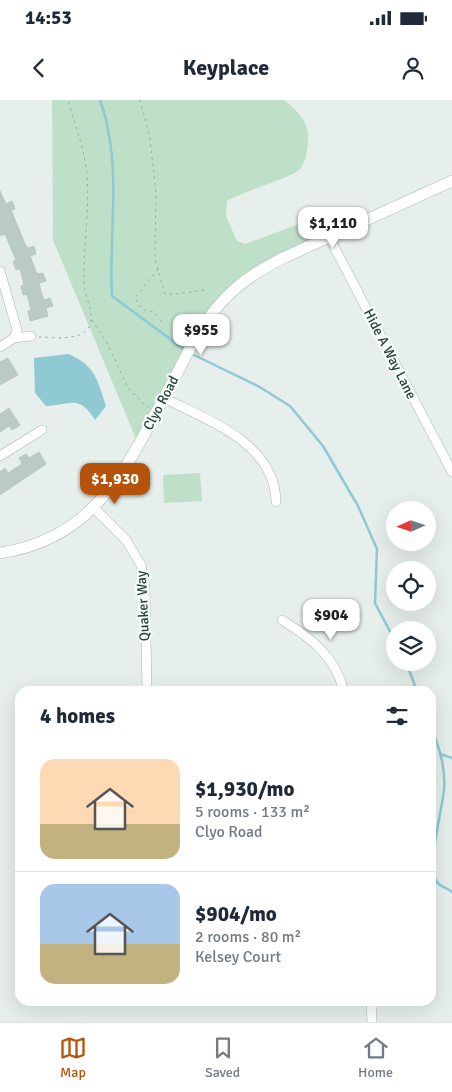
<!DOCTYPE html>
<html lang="en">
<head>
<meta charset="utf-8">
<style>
	body { margin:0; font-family:Signika,sans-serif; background:#f2f2f3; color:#1f2937; height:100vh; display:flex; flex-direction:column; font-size:19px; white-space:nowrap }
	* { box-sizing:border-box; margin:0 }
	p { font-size:16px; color:#747a83 }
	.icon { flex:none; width:28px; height:28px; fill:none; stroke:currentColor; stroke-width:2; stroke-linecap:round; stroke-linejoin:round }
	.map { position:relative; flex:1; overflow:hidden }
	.panel { position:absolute; left:15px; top:586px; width:421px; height:320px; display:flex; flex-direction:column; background:#fff; border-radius:15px; box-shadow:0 5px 20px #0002 }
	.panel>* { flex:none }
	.needle { width:32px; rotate:267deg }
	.controls { position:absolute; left:386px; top:401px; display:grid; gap:10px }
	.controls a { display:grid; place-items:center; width:50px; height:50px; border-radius:50%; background:#fff; box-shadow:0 5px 20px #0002; font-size:25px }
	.price { position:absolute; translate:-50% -42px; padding:0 11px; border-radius:10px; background:#fff; color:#222; font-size:16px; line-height:32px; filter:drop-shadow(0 1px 2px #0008) }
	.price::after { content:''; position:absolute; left:50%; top:30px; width:15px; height:11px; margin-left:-8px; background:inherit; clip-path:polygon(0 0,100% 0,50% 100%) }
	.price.selected { background:#b45309; color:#fff }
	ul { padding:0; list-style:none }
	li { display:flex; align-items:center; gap:15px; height:125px; padding:0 25px }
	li+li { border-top:1px solid #e0e1e3 }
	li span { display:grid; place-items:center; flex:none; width:140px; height:100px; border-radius:15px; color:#555 }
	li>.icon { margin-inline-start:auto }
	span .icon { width:60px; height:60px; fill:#fffc; stroke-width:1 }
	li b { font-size:21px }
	h2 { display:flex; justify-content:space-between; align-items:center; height:60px; padding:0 25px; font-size:21px }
	.status { display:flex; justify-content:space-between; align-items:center; height:35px; padding:0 25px; background:#fff; direction:ltr }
	.status svg { height:14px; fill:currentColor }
	header { display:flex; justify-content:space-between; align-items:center; height:65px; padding:0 25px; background:#fff; font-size:22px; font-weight:800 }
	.tabs { display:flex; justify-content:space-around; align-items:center; height:70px; border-top:1px solid #e0e1e3; background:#fff; font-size:14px; color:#747a83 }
	.tabs a { display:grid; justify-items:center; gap:2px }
	.tabs .selected { color:#b45309 }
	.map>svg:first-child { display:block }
	.green { fill:#bfe0c8 }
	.water { fill:#8ec9d4 }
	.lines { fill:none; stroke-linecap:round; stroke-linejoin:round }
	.stream { stroke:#8ec9d4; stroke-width:2.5 }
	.building { fill:#bbcac4; stroke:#b8c9c2 }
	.minor-casing { stroke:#a8b8b2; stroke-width:10 }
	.tertiary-casing { stroke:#a8b8b2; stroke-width:12 }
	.path { stroke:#86b3a5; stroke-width:1; stroke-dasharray:2.5 4; stroke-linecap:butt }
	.minor { stroke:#fff; stroke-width:9 }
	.tertiary { stroke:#fff; stroke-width:11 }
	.labels { text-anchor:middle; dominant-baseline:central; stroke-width:4.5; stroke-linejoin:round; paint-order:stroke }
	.street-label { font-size:14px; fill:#24423a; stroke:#f7fbf9 }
</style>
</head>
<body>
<div class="status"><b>14:53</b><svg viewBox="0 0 49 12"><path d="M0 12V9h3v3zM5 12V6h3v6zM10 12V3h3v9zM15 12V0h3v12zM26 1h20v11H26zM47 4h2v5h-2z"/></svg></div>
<header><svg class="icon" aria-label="back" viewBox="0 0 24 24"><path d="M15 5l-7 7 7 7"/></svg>Keyplace<svg class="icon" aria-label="person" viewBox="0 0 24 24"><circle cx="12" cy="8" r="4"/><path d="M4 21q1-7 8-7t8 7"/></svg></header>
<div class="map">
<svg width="452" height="922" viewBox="0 0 452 922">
	<rect width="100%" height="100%" fill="#e6efeb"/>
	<g class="green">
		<path d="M 52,0 L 284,0 C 297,10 310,23 308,41 C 307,53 306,62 299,70 C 293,77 241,92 227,101 L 226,116 L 237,141 L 245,144 L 310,120 L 359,123 L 283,158 L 221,201 L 139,346 L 53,140 Z"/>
		<polygon points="200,373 202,401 164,403 163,375"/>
	</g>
	<path class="water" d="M 69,254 C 96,267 97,279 106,306 L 95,320 C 79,294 71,305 46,306 L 35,293 L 34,258 Z"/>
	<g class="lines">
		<g class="stream">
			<path d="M 100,0 C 103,10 107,20 108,30 C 119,82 109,143 112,196 L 185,250"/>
			<polyline points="192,254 258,286 290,306 323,346 358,406 377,449 375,503 395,541"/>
			<polyline points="406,562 417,591"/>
			<path d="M 431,626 C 439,647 446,668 444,690 C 442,709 428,764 435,778 C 439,788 445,786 452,792"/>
			<polyline points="440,654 452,658"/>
		</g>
	</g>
	<g class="building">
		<polygon points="0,91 6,104 12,101 15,109 11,110 25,144 28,148 34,146 36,154 30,156 37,174 43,173 46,181 39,183 42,195 44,200 50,198 53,206 46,208 48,216 30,221 28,211 31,210 27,194 23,195 21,186 24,185 20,169 16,170 13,161 16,160 5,134 0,136"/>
		<polygon points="8,258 18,275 0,285 0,262"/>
		<polygon points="9,308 20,325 12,330 9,326 0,332 0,314"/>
		<polygon points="39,352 46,364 0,395 0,372 5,368 8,373 22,364 19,358 26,354 29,358"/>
	</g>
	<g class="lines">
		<defs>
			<g id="minor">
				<polyline points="329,137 452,372"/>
				<polyline points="0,171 17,230 14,238"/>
				<polyline points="0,247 14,238 31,236"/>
				<path d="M 164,298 C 209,321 275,343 276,402"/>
				<polyline points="0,356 42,330"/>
				<polyline points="94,408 126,440 141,465 145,487 147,591"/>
				<path d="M 282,520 C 311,538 335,556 344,591"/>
				<polyline points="371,901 372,922"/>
			</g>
			<path id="tertiary" d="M 0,453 C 83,441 119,384 154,316 C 169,289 183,262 197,235 C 221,197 243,178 283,158 L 452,81"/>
		</defs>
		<use href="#minor" class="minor-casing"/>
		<use href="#tertiary" class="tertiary-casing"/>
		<g class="path">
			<polyline points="140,0 150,38 156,93 155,159 165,194 177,194 205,190"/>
			<polyline points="158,169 135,198 142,209 154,212 162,222"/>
			<polyline points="92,220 107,243 128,288 148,308"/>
			<path d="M 39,237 C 55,237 79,242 89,227 C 96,216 84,195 84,182 C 83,144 91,105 86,67 C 83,45 74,22 68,0"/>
		</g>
		<use href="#minor" class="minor"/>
		<use href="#tertiary" class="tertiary"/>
	</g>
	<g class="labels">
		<g class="street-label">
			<text transform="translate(390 254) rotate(63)">Hide A Way Lane</text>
			<text transform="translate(161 303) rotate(-62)">Clyo Road</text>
			<text transform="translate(143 506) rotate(-93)">Quaker Way</text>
		</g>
	</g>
</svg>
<div class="controls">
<a><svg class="needle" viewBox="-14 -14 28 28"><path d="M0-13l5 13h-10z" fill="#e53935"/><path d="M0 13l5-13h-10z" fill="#747a83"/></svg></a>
<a><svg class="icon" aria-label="locate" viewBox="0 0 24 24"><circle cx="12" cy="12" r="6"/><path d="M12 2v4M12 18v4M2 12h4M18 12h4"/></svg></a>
<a><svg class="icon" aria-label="layers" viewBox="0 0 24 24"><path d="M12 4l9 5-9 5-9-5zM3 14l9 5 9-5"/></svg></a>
</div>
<b class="price" style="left:333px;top:149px">$1,110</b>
<b class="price" style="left:201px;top:256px">$955</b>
<b class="price selected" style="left:115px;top:405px">$1,930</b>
<b class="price" style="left:331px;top:541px">$904</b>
<section class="panel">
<h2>4 homes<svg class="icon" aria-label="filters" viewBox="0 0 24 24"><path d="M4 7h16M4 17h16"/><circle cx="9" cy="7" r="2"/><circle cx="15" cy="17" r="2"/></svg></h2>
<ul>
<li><span style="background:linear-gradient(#ffd9b3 65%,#c2b280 0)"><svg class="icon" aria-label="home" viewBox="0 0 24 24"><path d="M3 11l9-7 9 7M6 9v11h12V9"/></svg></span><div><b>$1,930/mo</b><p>5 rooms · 133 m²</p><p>Clyo Road</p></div></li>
<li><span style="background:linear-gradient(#a9c7e8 60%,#c2b280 0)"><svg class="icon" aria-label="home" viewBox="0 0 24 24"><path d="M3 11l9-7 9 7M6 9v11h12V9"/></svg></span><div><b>$904/mo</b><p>2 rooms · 80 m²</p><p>Kelsey Court</p></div></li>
</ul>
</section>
</div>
<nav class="tabs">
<a class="selected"><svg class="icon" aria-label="map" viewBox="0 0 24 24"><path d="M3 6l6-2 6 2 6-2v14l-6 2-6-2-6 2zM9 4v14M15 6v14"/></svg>Map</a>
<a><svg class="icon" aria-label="saved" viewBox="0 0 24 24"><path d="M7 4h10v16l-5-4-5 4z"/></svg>Saved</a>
<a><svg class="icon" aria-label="home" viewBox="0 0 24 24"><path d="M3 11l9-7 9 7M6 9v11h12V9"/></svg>Home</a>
</nav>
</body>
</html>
